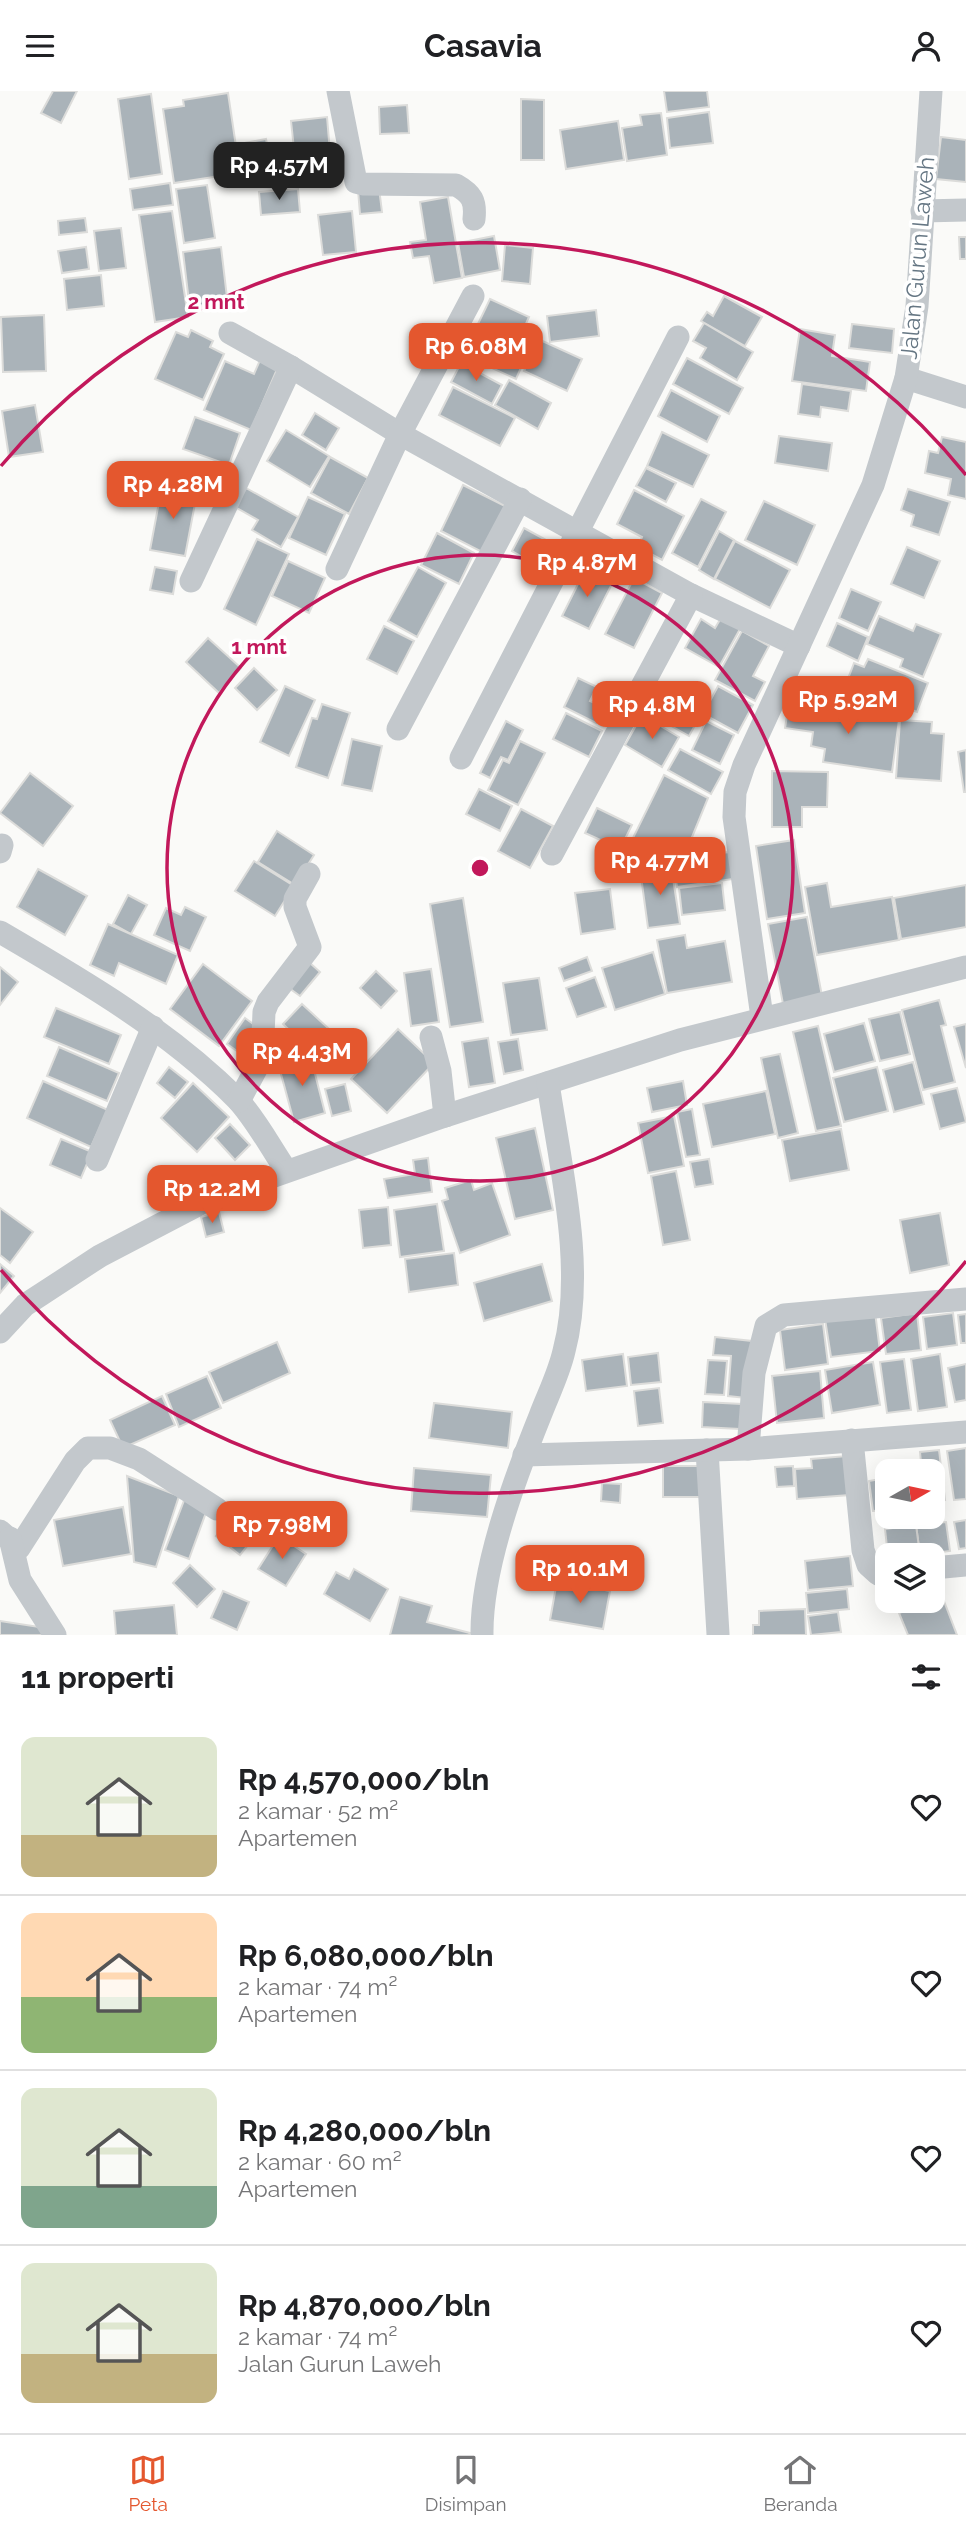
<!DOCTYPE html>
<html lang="id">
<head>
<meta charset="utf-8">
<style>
	body { margin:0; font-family:Raleway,sans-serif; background:#f6f6f6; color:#202124; height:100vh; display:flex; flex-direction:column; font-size:26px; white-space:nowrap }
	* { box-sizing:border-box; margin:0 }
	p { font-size:23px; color:#757577 }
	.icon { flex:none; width:38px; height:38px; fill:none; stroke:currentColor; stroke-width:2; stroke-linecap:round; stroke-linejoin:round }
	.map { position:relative; height:1544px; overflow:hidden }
	.sheet { display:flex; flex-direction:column; background:#fff; flex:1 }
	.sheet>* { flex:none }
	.needle { width:46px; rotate:81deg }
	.controls { position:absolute; left:875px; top:1368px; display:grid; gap:14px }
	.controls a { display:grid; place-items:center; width:70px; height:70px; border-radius:14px; background:#fff; box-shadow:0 7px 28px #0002; font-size:35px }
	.price { position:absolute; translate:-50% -60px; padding:0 16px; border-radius:14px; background:#e4572e; color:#fff; font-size:23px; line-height:46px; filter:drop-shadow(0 2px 4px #0008) }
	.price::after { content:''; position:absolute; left:50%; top:42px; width:21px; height:16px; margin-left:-10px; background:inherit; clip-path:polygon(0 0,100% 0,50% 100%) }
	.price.current { background:#222; color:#fff }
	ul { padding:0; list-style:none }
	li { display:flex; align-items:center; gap:21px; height:175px; padding:0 21px }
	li+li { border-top:2px solid #e0e0e0 }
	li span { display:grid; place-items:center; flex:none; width:196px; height:140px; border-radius:14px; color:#555 }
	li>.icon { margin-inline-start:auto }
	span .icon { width:84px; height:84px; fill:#fffc; stroke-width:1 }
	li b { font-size:30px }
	h2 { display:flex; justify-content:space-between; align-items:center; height:84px; padding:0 21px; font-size:30px }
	header { display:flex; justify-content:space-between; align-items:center; height:91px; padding:0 21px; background:#fff; font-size:32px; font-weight:700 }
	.tab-bar { display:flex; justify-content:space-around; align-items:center; height:98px; border-top:2px solid #e0e0e0; background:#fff; font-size:19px; color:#757577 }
	.tab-bar a { display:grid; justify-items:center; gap:4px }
	.tab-bar .current { color:#e4572e }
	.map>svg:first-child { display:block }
	.building { fill:#aab3b9; stroke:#dcdcda; stroke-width:2 }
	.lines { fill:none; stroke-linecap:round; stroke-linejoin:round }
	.street { stroke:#c3c8cc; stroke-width:23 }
	.ring { fill:none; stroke:#c2185b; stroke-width:3.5 }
	.labels { text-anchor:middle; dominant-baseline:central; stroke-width:7; stroke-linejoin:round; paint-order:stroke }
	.street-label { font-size:23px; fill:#657683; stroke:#fff }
	.centre { fill:#c2185b; stroke:#fff; stroke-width:3.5 }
	.ring-label { font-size:21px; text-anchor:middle; font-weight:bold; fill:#c2185b; stroke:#fff; stroke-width:7; stroke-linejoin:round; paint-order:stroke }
</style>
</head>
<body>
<header><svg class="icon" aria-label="menu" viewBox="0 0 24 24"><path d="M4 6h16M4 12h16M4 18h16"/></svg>Casavia<svg class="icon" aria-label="person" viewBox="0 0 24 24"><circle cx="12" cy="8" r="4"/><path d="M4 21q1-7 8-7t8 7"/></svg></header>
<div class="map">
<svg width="966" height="1544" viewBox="0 0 966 1544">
	<rect width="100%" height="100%" fill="#fafaf8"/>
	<g class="building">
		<polygon points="53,0 77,0 61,32 41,22"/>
		<polygon points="664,0 707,0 709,16 667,21"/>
		<polygon points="228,2 240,82 174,92 163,18 184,15 183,9"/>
		<polygon points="151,3 162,83 129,88 118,8"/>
		<polygon points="521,8 544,9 544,69 521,69"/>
		<polygon points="407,14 409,42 380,43 379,16"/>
		<polygon points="709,21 713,52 670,57 667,27"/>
		<polygon points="661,22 667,64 627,70 622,37 642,34 640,24"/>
		<polygon points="327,26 331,73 296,77 291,30"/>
		<polygon points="618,30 624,69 566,78 560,39"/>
		<polygon points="941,46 966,49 966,91 936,88"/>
		<polygon points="266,48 270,68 243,74 239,53"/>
		<polygon points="170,92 173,114 133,119 130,98"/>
		<polygon points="207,94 215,147 184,152 176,98"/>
		<polygon points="379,97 382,121 360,123 358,99"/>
		<polygon points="298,98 300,121 261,124 259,101"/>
		<polygon points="448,106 462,187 434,192 429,165 413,167 410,151 426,149 420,111"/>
		<polygon points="172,120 188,226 155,231 139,124"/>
		<polygon points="352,120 356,161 323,164 318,124"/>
		<polygon points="85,127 87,141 59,144 58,130"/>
		<polygon points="121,137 126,177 99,180 94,140"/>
		<polygon points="494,145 500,179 464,186 458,152"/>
		<polygon points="959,146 966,146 966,168 960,168"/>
		<polygon points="505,154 533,157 530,193 502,190"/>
		<polygon points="86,156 89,178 62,182 58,160"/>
		<polygon points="221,156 228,215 190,219 183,161"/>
		<polygon points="101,184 104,215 67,219 64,188"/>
		<polygon points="724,205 762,226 745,255 701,230 707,221 713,225"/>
		<polygon points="490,208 529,226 524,237 536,243 516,288 472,268 484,240 476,237"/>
		<polygon points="596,219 599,245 550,251 547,225"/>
		<polygon points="44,224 46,280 3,281 1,226"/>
		<polygon points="704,232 753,261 737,289 700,267 706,257 693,250"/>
		<polygon points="852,233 894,238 892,262 849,257"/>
		<polygon points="800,238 835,244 832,265 870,271 866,300 792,290"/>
		<polygon points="191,239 213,250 210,256 224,263 203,309 155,288 176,241 188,246"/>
		<polygon points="538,248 582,268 567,300 524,280"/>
		<polygon points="687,267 743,297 729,323 673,293"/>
		<polygon points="260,269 278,276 251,339 204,319 225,270 254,283"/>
		<polygon points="461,272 502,294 492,313 451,291"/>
		<polygon points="509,289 551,312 538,338 495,314"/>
		<polygon points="802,293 851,300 848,320 821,316 820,326 798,323"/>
		<polygon points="453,296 515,327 500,355 439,324"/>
		<polygon points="671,299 720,325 707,351 658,325"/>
		<polygon points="35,314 43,361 9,366 2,320"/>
		<polygon points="315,322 339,337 326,359 302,344"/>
		<polygon points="195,326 240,342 229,374 183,358"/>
		<polygon points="286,339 329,365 310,396 267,370"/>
		<polygon points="662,341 709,364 693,396 647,375"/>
		<polygon points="779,345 832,352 828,380 775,372"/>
		<polygon points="942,346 966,351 966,408 948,404 951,388 925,382 929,360 938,362"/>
		<polygon points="330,366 368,387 349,423 311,402"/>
		<polygon points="646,377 676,392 666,411 636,395"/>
		<polygon points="463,394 505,415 482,461 441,440"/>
		<polygon points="162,395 197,402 185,465 150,459"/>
		<polygon points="246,397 298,426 281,456 252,439 258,429 235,416"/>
		<polygon points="908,398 950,411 939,444 911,435 914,424 901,419"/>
		<polygon points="634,399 684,425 662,469 638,456 642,446 617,433"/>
		<polygon points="308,406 345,423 326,464 289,447"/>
		<polygon points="701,408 726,421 698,476 672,462"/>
		<polygon points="764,410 815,434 797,474 745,449"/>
		<polygon points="524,437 546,449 533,472 512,460"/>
		<polygon points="719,440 734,449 714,488 699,479"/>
		<polygon points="437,442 474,462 459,493 421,474"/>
		<polygon points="257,448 289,463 256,534 224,518"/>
		<polygon points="735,450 790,479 770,517 715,488"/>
		<polygon points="907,456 940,470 924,507 891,493"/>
		<polygon points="288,470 325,487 309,522 272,505"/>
		<polygon points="155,476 177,480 173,503 150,499"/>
		<polygon points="418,476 446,492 417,546 388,530"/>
		<polygon points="586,477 613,491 589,538 562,525"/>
		<polygon points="634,487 662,502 634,557 605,543"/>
		<polygon points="851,498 881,511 868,540 839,527"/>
		<polygon points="879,525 913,540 916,533 941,543 923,586 900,576 903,568 867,553"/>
		<polygon points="721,527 740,538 719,576 685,557 701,528 715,537"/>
		<polygon points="837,532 868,546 858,570 827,555"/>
		<polygon points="384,535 414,550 397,583 367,568"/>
		<polygon points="742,540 769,555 753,585 765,591 755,610 715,589"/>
		<polygon points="208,547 241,577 219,602 186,571"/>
		<polygon points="868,568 928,592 917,621 846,593 854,572 864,576"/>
		<polygon points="254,577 277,599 257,619 235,597"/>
		<polygon points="578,587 597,596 590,610 604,616 596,632 564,616"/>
		<polygon points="285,595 315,609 289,665 260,651"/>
		<polygon points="718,595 753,614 738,642 703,623"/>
		<polygon points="665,599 703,620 689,645 652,624"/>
		<polygon points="789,612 899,629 892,681 823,671 825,658 811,655 813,641 785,637"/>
		<polygon points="322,613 350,622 328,687 296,676 312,627 317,628"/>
		<polygon points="566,622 602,640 589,666 553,648"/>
		<polygon points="642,624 679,646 662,676 625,654"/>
		<polygon points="900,629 932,631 931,642 944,643 941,690 896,687"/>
		<polygon points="506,630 523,639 508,669 501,666 490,687 480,682"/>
		<polygon points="706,630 734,644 720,673 692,659"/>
		<polygon points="352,648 382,655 372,700 342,694"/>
		<polygon points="520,650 545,662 518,714 488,699 503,669 509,672"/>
		<polygon points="680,658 723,681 711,703 668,679"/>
		<polygon points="966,659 966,701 964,701 958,661"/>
		<polygon points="772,680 828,681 827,716 802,716 802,736 772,736"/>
		<polygon points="30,682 73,715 43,755 0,722"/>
		<polygon points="664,684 708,707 688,756 626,761"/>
		<polygon points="479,698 512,715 500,740 466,723"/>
		<polygon points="597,717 632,734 620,758 585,742"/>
		<polygon points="521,718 553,735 530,777 498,760"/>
		<polygon points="277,740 314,764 295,794 258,771"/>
		<polygon points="794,749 805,822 767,828 756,755"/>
		<polygon points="729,761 733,788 677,796 673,769"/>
		<polygon points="254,770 294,795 275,825 235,800"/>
		<polygon points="671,774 680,833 648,837 640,778"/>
		<polygon points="38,778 87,805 65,844 17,816"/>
		<polygon points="722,792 725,819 682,824 679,797"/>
		<polygon points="827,792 831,816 892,806 899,849 817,864 805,796"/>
		<polygon points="966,794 966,836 901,848 894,807"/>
		<polygon points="610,798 615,838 581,843 575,802"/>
		<polygon points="128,804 147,814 131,843 113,833"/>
		<polygon points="463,807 483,931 450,936 430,813"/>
		<polygon points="185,816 206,826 190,860 154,844 166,817 181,824"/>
		<polygon points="807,826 822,905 783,913 768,833"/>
		<polygon points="108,833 178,864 166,893 119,872 114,885 90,874"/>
		<polygon points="685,844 687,857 725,850 732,891 667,902 657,849"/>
		<polygon points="653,861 665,903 615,919 602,877"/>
		<polygon points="587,866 592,880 564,890 559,877"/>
		<polygon points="310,872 320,881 300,905 289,897"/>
		<polygon points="203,873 252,910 219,955 170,918"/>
		<polygon points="0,876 18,891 0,914"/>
		<polygon points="431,878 439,931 411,935 404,882"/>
		<polygon points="376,880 397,900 381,917 360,897"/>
		<polygon points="595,886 606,916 577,926 566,897"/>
		<polygon points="539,887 547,939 511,944 503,892"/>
		<polygon points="939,909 946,934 941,935 955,991 923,999 902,919"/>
		<polygon points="302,913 328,937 309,958 283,933"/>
		<polygon points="56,917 121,944 109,973 44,946"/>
		<polygon points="900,921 910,963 880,970 869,928"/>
		<polygon points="245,927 263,940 244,965 227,953"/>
		<polygon points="864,932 875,970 834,981 824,943"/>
		<polygon points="966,933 966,977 954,936"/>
		<polygon points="818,935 841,1035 816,1040 793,941"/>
		<polygon points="398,938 434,972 387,1022 351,988"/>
		<polygon points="488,947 495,992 469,996 462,951"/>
		<polygon points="518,948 523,979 504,983 498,951"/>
		<polygon points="59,956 119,982 107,1010 47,985"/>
		<polygon points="310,963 325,1022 294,1031 278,972"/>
		<polygon points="780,963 798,1042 778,1047 761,967"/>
		<polygon points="913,971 924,1013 894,1021 883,979"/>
		<polygon points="169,976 188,991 175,1007 157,992"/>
		<polygon points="877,976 888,1020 844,1031 833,987"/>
		<polygon points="43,990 108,1019 91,1056 27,1027"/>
		<polygon points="683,990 687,1014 652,1021 647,997"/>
		<polygon points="193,992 229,1026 197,1061 161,1027"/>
		<polygon points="345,993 351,1020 332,1025 325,998"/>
		<polygon points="957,997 966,1031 940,1038 931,1003"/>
		<polygon points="766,1000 775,1043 712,1056 703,1013"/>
		<polygon points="692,1018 700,1064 686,1066 677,1021"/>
		<polygon points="674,1025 684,1075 648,1082 638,1032"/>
		<polygon points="230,1033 250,1054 235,1069 215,1047"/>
		<polygon points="535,1037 553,1119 515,1128 496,1047"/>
		<polygon points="841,1038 849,1079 790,1090 782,1049"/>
		<polygon points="61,1048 92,1061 81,1087 50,1074"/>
		<polygon points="428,1067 432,1101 388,1107 384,1088 415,1083 413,1069"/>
		<polygon points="709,1068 713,1093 695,1096 690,1071"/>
		<polygon points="676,1080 690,1149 663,1154 651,1085"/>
		<polygon points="471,1089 474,1099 492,1092 510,1144 460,1162 442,1110 448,1108 445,1097"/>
		<polygon points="437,1113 444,1160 400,1166 394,1119"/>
		<polygon points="388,1116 391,1154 363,1157 359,1119"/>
		<polygon points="0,1117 33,1141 10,1172 0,1164"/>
		<polygon points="219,1121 224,1141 206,1146 201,1126"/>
		<polygon points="940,1122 949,1174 910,1182 900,1129"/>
		<polygon points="454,1162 458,1194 409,1201 405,1168"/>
		<polygon points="0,1173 14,1185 0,1202"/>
		<polygon points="542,1173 552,1210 484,1230 474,1192"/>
		<polygon points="875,1221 880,1260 831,1266 825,1228"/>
		<polygon points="917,1222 921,1259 886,1263 881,1227"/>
		<polygon points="953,1222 957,1254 927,1258 923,1226"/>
		<polygon points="966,1223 966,1252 961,1252 958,1224"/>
		<polygon points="823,1233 828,1273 785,1279 780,1239"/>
		<polygon points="715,1246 752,1250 746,1307 728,1305 731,1265 713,1264"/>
		<polygon points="277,1251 290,1282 223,1312 209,1281"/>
		<polygon points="658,1262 661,1291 631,1294 628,1266"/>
		<polygon points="623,1263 627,1295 586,1300 582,1269"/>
		<polygon points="940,1263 947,1316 918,1320 911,1268"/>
		<polygon points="904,1268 911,1319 887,1322 880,1271"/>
		<polygon points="708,1269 727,1270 724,1304 705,1303"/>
		<polygon points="873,1271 880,1314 832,1322 825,1279"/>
		<polygon points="966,1273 966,1309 955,1311 948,1277"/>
		<polygon points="820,1280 824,1327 777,1332 772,1285"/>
		<polygon points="207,1285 221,1317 179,1336 166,1303"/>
		<polygon points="659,1297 663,1332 638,1335 634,1300"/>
		<polygon points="162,1305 175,1334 123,1357 110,1329"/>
		<polygon points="703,1311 742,1313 740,1338 702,1336"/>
		<polygon points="434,1312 512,1321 508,1357 429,1347"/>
		<polygon points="966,1357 966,1408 954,1409 947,1360"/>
		<polygon points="939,1359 945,1409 933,1410 933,1381 922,1381 920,1361"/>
		<polygon points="847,1365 850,1404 797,1408 795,1378 812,1377 811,1368"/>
		<polygon points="916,1374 916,1381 887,1381 887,1419 873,1420 869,1390 880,1388 879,1379"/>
		<rect x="663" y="1375" width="37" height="31"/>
		<polygon points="793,1375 794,1395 777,1396 775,1376"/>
		<polygon points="414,1377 491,1384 487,1426 411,1420"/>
		<polygon points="127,1385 179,1405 156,1476 134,1471"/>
		<polygon points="602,1392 621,1393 620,1412 601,1410"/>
		<polygon points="185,1407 208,1416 189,1468 165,1459"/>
		<polygon points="123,1416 131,1463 63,1475 54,1429"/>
		<polygon points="235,1420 259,1440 240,1464 216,1445"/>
		<polygon points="966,1429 966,1457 959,1458 954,1431"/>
		<polygon points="946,1431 950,1460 920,1464 916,1434"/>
		<polygon points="916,1434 920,1464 888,1465 885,1438"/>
		<polygon points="279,1445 306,1463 286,1495 258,1478"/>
		<polygon points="850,1465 853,1495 808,1499 805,1470"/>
		<polygon points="190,1474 215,1498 197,1516 173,1492"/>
		<polygon points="354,1478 388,1498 370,1530 324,1503 336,1481 349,1488"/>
		<polygon points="557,1490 610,1500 603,1538 550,1529"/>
		<polygon points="847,1498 849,1518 808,1522 806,1502"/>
		<polygon points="223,1500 249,1511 237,1539 211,1527"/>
		<polygon points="942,1505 957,1544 908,1544 899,1522"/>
		<polygon points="400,1506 432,1515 427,1531 470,1542 469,1544 390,1544"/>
		<polygon points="174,1514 177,1544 116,1544 114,1520"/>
		<polygon points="805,1518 806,1544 753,1544 753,1534 759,1534 759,1520"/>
		<polygon points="838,1521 841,1541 811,1544 808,1525"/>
		<polygon points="0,1530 46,1537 45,1544 0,1544"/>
	</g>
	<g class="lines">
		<g class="street">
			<path d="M 338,0 L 356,91 L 364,93 L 456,94 C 472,103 476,110 474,128"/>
			<polyline points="922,120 966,119"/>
			<polyline points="230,242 291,276 400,343 691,504 799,555"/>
			<polyline points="906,287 966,306"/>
			<polyline points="337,478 400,343 473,205"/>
			<polyline points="191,490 291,276"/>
			<polyline points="398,638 520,408"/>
			<polyline points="461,667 678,246"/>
			<polyline points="0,761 2,754"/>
			<polyline points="552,763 691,504"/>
			<path d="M 0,841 C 84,890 168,939 237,1008 C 255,1027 271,1057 286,1079"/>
			<polyline points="762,926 734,726 735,701 744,674 873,394 906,287 917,215 931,0"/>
			<polyline points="431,946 440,980 445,1025"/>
			<polyline points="239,1010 262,967 264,921 268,911 310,856 295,816 295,808 309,783"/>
			<polyline points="97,1069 153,936"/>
			<polyline points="0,1241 25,1214 100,1165 209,1108 445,1025 680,949 966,876"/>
			<polyline points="852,1349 863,1459 868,1474 878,1483 887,1482"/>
			<polyline points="748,1358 754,1282 766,1235 784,1224 966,1208"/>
			<polyline points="707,1359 718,1543"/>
			<polyline points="524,1364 748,1358 966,1341"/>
			<polyline points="0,1440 19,1457 75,1370 88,1357 110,1357 139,1368 217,1418"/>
			<polyline points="10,1447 20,1489 55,1544"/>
			<polyline points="933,1477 966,1474"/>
			<path d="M 482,1544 C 481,1478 515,1387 540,1325 C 548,1304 559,1282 564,1260 C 586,1178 560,1075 548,992"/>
		</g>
	</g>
	<g class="ring">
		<circle cx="480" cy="777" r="313"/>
		<path d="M966 1170A625 625 0 0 1 1 1179M1 375A625 625 0 0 1 966 384"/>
	</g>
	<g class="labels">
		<g class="street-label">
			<text transform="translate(917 167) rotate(-85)">Jalan Gurun Laweh</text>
		</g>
	</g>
	<circle cx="480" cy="777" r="10" class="centre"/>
	<g class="ring-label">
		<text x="216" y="218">2 mnt</text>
		<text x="259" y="563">1 mnt</text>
	</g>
</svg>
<div class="controls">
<a><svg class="needle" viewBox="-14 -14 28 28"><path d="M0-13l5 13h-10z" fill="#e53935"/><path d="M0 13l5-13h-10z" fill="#757577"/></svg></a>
<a><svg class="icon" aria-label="layers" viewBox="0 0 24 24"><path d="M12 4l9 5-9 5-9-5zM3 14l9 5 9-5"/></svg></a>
</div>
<b class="price current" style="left:279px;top:111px">Rp 4.57M</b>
<b class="price" style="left:476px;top:292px">Rp 6.08M</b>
<b class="price" style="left:173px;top:430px">Rp 4.28M</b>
<b class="price" style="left:587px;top:508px">Rp 4.87M</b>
<b class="price" style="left:848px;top:645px">Rp 5.92M</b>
<b class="price" style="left:652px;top:650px">Rp 4.8M</b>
<b class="price" style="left:660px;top:806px">Rp 4.77M</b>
<b class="price" style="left:302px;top:997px">Rp 4.43M</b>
<b class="price" style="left:212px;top:1134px">Rp 12.2M</b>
<b class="price" style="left:282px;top:1470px">Rp 7.98M</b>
<b class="price" style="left:580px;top:1514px">Rp 10.1M</b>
</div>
<section class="sheet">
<h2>11 properti<svg class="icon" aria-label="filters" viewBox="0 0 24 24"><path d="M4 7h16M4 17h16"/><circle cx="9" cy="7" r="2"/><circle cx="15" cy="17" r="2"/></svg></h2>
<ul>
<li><span style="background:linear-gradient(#dfe7d0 70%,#c2b280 0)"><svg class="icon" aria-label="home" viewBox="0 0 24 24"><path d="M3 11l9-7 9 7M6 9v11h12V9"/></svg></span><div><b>Rp 4,570,000/bln</b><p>2 kamar · 52 m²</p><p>Apartemen</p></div><svg class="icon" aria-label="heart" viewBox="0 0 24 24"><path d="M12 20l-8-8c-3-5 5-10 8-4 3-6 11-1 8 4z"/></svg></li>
<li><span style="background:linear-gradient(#ffd9b3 60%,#8fb573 0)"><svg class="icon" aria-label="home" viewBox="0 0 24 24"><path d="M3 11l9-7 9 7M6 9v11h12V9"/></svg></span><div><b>Rp 6,080,000/bln</b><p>2 kamar · 74 m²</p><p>Apartemen</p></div><svg class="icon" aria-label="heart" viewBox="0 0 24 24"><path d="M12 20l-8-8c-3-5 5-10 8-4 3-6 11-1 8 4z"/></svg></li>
<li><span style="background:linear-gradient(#dfe7d0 70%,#7fa58c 0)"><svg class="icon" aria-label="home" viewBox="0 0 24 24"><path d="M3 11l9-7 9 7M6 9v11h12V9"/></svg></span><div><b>Rp 4,280,000/bln</b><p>2 kamar · 60 m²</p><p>Apartemen</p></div><svg class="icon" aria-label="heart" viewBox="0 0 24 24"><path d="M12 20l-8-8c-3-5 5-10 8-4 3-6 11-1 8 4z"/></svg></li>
<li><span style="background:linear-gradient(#dfe7d0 65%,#c2b280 0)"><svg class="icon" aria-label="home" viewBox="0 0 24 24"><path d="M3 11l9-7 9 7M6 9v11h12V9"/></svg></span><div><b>Rp 4,870,000/bln</b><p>2 kamar · 74 m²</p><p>Jalan Gurun Laweh</p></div><svg class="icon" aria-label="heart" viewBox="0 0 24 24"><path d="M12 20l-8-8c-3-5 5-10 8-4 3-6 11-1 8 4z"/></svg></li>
</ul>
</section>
<nav class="tab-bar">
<a class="current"><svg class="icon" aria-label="map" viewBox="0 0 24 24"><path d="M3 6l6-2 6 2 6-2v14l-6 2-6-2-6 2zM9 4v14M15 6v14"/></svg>Peta</a>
<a><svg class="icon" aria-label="saved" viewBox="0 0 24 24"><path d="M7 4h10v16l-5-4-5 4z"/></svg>Disimpan</a>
<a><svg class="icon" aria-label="home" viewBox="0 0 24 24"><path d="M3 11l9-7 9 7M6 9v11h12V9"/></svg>Beranda</a>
</nav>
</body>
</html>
